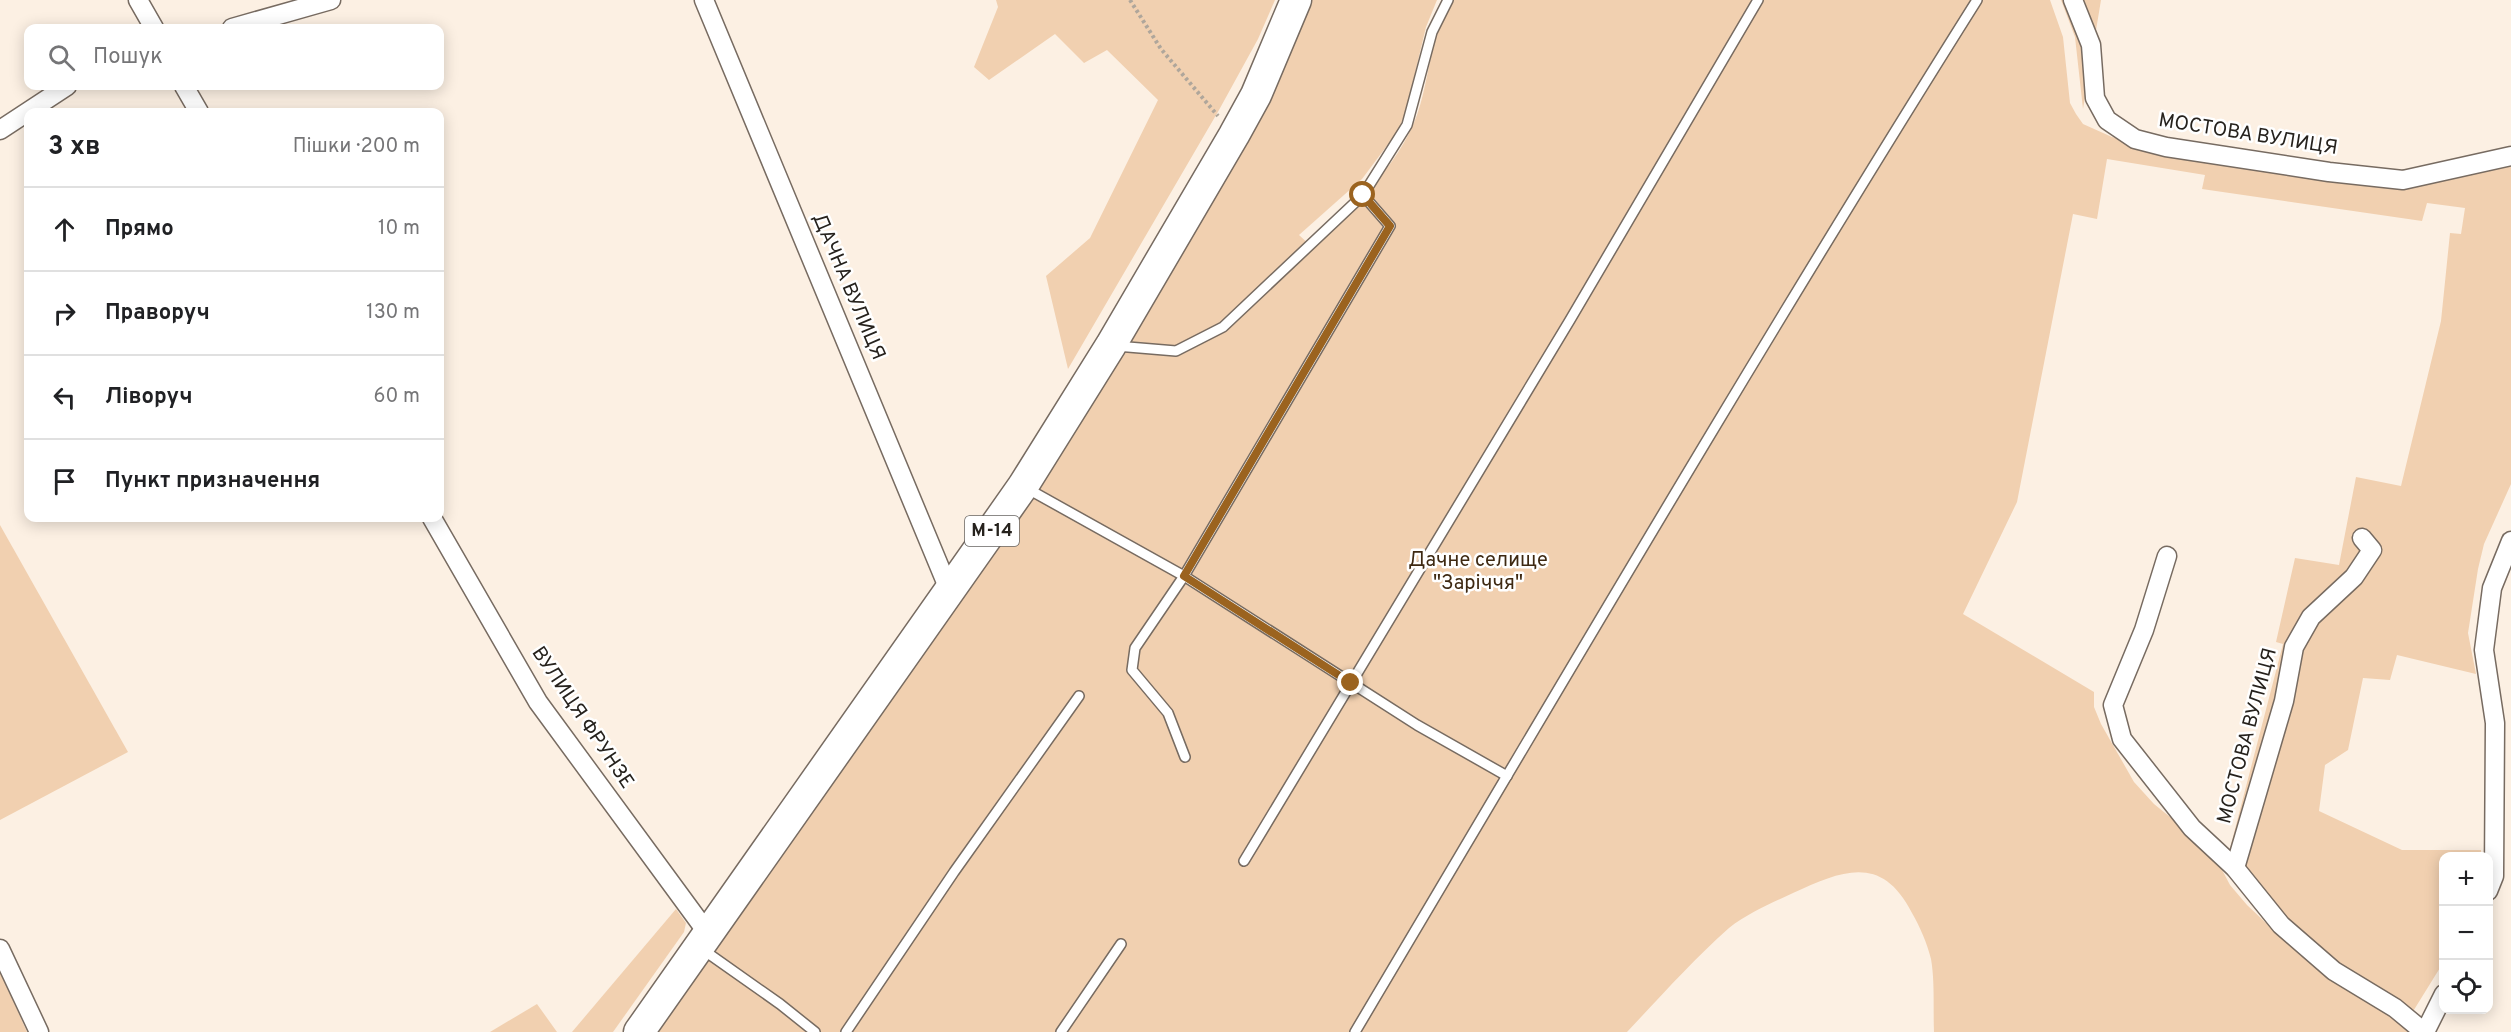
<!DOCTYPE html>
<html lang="uk">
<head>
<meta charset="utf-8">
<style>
	:root { --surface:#fff; --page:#f6f6f6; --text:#202124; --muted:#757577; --line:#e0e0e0 }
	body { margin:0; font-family:Overpass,sans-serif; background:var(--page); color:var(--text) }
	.controls { position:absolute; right:18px; bottom:18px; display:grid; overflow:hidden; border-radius:12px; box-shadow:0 3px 15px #0003 }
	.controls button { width:54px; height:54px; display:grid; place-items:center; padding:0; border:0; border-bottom:2px solid var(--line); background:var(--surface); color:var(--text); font:30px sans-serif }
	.stop { position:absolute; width:18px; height:18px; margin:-14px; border:4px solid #9b631f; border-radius:50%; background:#fff }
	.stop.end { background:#9b631f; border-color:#fff; box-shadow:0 2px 6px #0008 }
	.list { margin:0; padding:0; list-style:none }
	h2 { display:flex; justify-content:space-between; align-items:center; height:78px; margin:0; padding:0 24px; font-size:26px }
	h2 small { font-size:20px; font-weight:400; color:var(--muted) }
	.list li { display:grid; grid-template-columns:39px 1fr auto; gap:18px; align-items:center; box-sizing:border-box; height:84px; padding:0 24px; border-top:2px solid var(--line) }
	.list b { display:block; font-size:22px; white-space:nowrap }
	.list em { font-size:20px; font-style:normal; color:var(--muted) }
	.icon { flex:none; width:33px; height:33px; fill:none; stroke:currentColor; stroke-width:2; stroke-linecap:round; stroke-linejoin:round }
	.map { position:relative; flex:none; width:2511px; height:1032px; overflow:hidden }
	.search { position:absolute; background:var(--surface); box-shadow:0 3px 15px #0003; left:24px; top:24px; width:420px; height:66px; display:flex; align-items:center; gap:15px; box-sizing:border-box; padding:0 21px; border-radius:12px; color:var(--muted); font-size:22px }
	.panel { position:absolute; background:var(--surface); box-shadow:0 3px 15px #0003; left:24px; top:108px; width:420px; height:414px; border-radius:12px }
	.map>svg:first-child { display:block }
</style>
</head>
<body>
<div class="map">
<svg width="2511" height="1032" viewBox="0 0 2511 1032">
	<rect width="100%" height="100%" fill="#fcf0e3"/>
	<!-- green -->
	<g fill="#f1d0b0">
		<path d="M 996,0 L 1275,0 L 1258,39 L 1219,110 L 1068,369 L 1046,276 L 1090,238 L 1158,100 L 1107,50 L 1084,63 L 1055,34 L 989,80 L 974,67 L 998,7 Z"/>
		<path d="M 1311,0 L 1437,0 L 1426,27 L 1406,111 L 1398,131 L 1362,179 L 1299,235 L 1312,247 C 1352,207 1397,169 1417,115 C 1426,89 1429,61 1436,34 C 1439,22 1446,11 1451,0 L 2050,0 L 2063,37 L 2070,103 L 2076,114 L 2083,124 L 2112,137 L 2164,151 L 2363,179 L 2504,161 L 2511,167 L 2511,484 L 2484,544 L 2478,569 L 2468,633 L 2476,674 L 2397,655 L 2390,680 L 2363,678 L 2348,750 L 2325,765 L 2319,811 L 2402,850 L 2481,850 L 2481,856 L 2444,856 L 2443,963 L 2412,1013 L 2329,966 L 2228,856 L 2283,644 L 2276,642 L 2295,558 L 2339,565 L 2356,477 L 2401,486 L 2441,321 L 2450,233 L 2461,234 L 2465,208 L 2427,203 L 2422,221 L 2202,189 L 2205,175 L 2107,159 L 2097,219 L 2073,214 L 2017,502 L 1963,614 L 2094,692 L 2094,707 L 2101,724 L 2134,782 L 2154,804 L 2175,821 L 2220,866 L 2230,885 L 2247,905 L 2301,956 L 2401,1022 L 2409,1032 L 1934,1032 C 1933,1009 1935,982 1931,959 C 1927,943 1920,927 1912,913 C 1882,854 1843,870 1793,893 C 1772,903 1748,913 1729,928 C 1693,960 1660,997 1627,1032 L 651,1032 L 1287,53 Z"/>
		<path d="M 2061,0 L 2101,0 L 2083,109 L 2075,37 Z"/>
		<path d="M 0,525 L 128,752 L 0,820 Z"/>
		<path d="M 676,909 L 686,923 L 684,932 L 613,1032 L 572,1032 Z"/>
		<path d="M 0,971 L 27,1032 L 0,1032 Z"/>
		<path d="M 537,1004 L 557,1032 L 490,1032 Z"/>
	</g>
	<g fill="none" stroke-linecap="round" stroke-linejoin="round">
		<defs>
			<g id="service">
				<path d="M 1116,346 L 1176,351 L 1223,327 L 1363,195 L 1407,125 L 1432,32 L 1448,0"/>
				<path d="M 1028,489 L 1184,576 L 1417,725 L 1507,776"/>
				<path d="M 1185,757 L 1168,713 L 1132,670 L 1135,648 L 1184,576 L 1390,226 L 1363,195"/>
				<path d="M 1244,861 L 1570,320 L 1758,0"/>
				<path d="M 702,949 L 780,1004 L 815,1032"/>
				<path d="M 846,1032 L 954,872 L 1079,696"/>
				<path d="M 1061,1032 L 1121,944"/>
				<path d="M 1355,1032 C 1560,687 1763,340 1977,0"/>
			</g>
			<g id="minor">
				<path d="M 138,0 L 154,28"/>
				<path d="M 704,0 L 950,592"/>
				<path d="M 2073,0 L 2091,45 L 2095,98 L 2107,120 L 2135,139 L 2166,147 L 2329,172 L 2403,180 L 2511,156"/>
				<path d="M 232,28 L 331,0"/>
				<path d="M 184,86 L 199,112"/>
				<path d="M 0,130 L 67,86"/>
				<path d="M 432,518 L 538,702 L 709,935"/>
				<path d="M 2167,556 L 2144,630 L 2113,705 L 2122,739 L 2192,828 L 2235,868 L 2281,925 L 2334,971 L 2395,1008 L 2424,1032"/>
				<path d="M 2235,868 L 2284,701 L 2294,647 L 2311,617 L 2354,577 L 2372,550 L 2362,538"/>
				<path d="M 2488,891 L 2494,876 L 2495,723 L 2484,650 L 2492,588 L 2511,541"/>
				<path d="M 0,949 L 39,1032"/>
				<path d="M 2425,1032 L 2444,994"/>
			</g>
			<path id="trunk" d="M 639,1032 L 1023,486 L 1111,345 L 1234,135 L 1256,95 L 1296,0"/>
		</defs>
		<!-- service casing -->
		<use href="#service" stroke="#776b61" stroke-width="12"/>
		<!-- minor casing -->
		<use href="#minor" stroke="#776b61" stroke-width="21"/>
		<!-- trunk casing -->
		<use href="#trunk" stroke="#776b61" stroke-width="33"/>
		<!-- path -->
		<path stroke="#afa69b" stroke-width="4" stroke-dasharray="3 3" stroke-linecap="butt" d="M 1130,0 L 1161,49 L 1218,116"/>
		<!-- service -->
		<use href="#service" stroke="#fff" stroke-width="9"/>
		<!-- minor -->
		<use href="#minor" stroke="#fff" stroke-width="18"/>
		<!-- trunk -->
		<use href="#trunk" stroke="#fff" stroke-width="30"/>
	</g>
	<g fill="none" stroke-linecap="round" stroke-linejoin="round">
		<!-- route -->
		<path stroke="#9b631f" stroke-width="8" d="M 1351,683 L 1184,576 L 1390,226 L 1363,195"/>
	</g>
	<g text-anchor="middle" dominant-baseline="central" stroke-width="5" stroke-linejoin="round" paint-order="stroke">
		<!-- shield labels -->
		<rect fill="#fff" stroke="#676461" stroke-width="1.5" x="965" y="516" width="54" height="30" rx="4.5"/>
		<g font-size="18" font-weight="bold" fill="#26221d">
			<text x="992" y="531">М-14</text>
		</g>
		<!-- street labels -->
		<g font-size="20" fill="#26221d" stroke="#fff">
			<text transform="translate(2248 135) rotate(9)">МОСТОВА ВУЛИЦЯ</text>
			<text transform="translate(848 287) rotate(67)">ДАЧНА ВУЛИЦЯ</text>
			<text transform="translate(582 718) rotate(56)">ВУЛИЦЯ ФРУНЗЕ</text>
			<text transform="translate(2248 736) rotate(-75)">МОСТОВА ВУЛИЦЯ</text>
		</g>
		<!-- park labels -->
		<g font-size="20" fill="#3e2912" stroke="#fff">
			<text x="1478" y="561">Дачне селище<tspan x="1478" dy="23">"Заріччя"</tspan></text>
		</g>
	</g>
</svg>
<div class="controls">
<button>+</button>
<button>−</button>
<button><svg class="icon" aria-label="locate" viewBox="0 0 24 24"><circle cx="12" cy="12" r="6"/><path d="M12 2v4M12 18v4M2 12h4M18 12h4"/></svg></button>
</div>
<div class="stop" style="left:1363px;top:195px"></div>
<div class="stop end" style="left:1351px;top:683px"></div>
<div class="search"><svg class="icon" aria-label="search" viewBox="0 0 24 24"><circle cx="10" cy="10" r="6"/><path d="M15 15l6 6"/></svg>Пошук</div>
<section class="panel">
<h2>3 хв<small>Пішки · 200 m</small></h2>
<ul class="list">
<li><svg class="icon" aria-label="ahead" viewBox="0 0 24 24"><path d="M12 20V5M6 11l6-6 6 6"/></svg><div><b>Прямо</b></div><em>10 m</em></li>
<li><svg class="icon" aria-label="right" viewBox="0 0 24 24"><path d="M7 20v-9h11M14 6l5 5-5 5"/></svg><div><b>Праворуч</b></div><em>130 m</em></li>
<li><svg class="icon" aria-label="left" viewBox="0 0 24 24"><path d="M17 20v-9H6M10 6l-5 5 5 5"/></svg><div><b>Ліворуч</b></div><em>60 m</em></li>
<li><svg class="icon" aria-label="arrive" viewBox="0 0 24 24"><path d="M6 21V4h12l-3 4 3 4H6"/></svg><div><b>Пункт призначення</b></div></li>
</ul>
</section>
</div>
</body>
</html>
